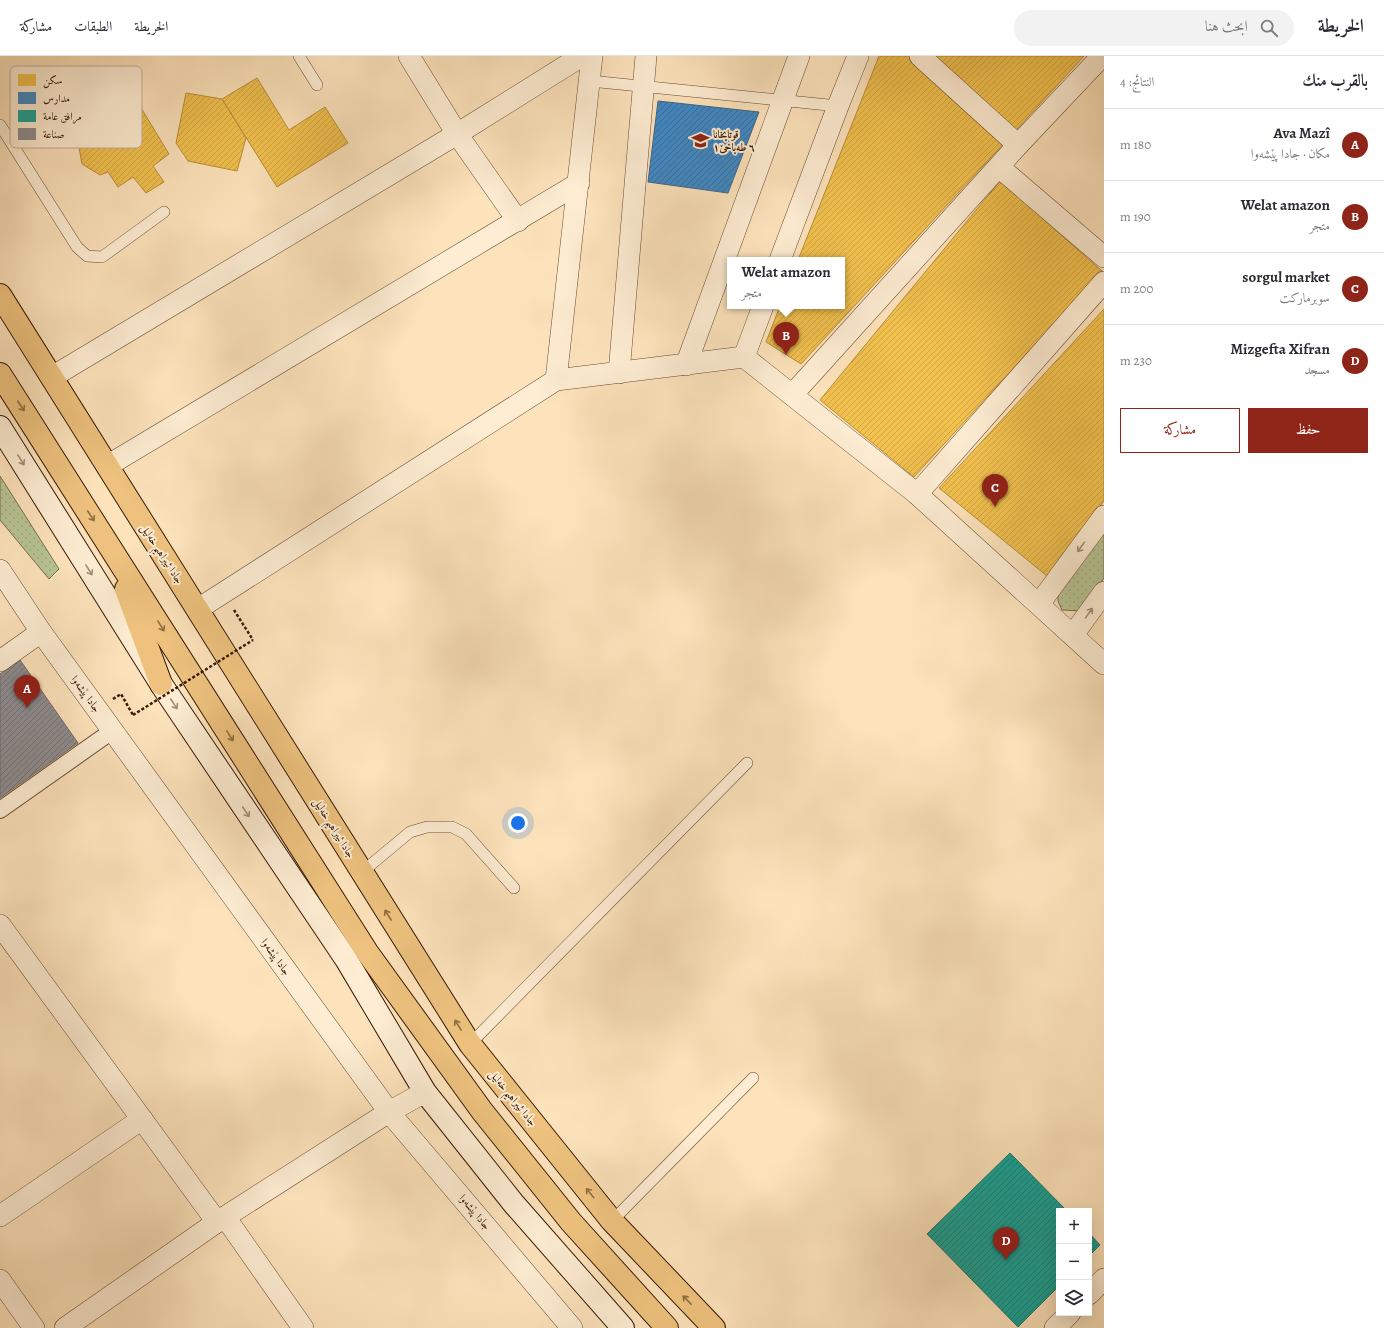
<!DOCTYPE html>
<html lang="ar">
<head>
<meta charset="utf-8">
<style>
	:root { --surface:#fff; --page:#f2f2f3; --text:#2b2b33; --muted:#7c7c81; --line:#e1e1e2; --accent:#8f2418 }
	body { margin:0; font-family:Alegreya,Amiri,serif; background:var(--page); color:var(--text); direction:rtl }
	.controls { position:absolute; right:12px; bottom:12px; display:grid; overflow:hidden; border-radius:0px; box-shadow:0 4px 16px #0002 }
	.controls button { width:36px; height:36px; display:grid; place-items:center; padding:0; border:0; border-bottom:1px solid var(--line); background:var(--surface); color:var(--text); font:20px sans-serif }
	.you { position:absolute; left:518px; top:767px; width:14px; height:14px; margin:-10px; border:3px solid #fff; border-radius:50%; background:#1a73e8; box-shadow:0 0 0 6px #1a73e833 }
	.badge { display:grid; place-items:center; width:26px; height:26px; border-radius:50%; background:var(--accent); color:#fff; font-size:13px; font-weight:700 }
	.pin { position:absolute; translate:-50% -33px; filter:drop-shadow(0 1px 2px #0008) }
	.pin::after { content:''; position:absolute; top:21px; width:14px; height:12px; background:inherit; clip-path:polygon(0 0,100% 0,50% 100%) }
	.popup { position:absolute; left:727px; top:201px; width:118px; height:52px; box-sizing:border-box; display:grid; place-content:center; border-radius:0px; background:var(--surface); filter:drop-shadow(0 1px 3px #0005); font-size:13px; white-space:nowrap; color:var(--muted) }
	.popup b { font-size:15px; color:var(--text) }
	.popup::after { content:''; position:absolute; left:50%; top:100%; margin-left:-8px; border:8px solid transparent; border-top-color:var(--surface) }
	.list { margin:0; padding:0; list-style:none }
	h2 { display:flex; justify-content:space-between; align-items:center; height:52px; margin:0; padding:0 16px; font-size:17px }
	h2 small { font-size:13px; font-weight:400; color:var(--muted) }
	.list li { display:grid; grid-template-columns:26px 1fr auto; gap:12px; align-items:center; box-sizing:border-box; height:72px; padding:0 16px; border-top:1px solid var(--line) }
	.list b { display:block; font-size:15px; white-space:nowrap }
	.list p { margin:0; font-size:13px; white-space:nowrap; color:var(--muted) }
	.list em { font-size:13px; font-style:normal; color:var(--muted) }
	.actions { display:flex; gap:8px; padding:12px 16px }
	.actions a { flex:1; padding:9px 0; border:1px solid var(--accent); border-radius:0px; text-align:center; font-size:14px; color:var(--accent) }
	.actions .main { background:var(--accent); color:#fff }
	.icon { flex:none; width:22px; height:22px; fill:none; stroke:currentColor; stroke-width:2; stroke-linecap:round; stroke-linejoin:round }
	.map { position:relative; flex:none; width:1104px; height:1272px; overflow:hidden; direction:ltr }
	header { display:flex; align-items:center; gap:24px; box-sizing:border-box; height:56px; padding:0 20px; background:var(--surface); border-bottom:1px solid var(--line) }
	header strong { font-size:19px }
	nav { display:flex; gap:22px; margin-inline-start:auto; font-size:14px }
	.search { width:280px; height:36px; background:var(--page); display:flex; align-items:center; gap:10px; box-sizing:border-box; padding:0 14px; border-radius:22px; color:var(--muted); font-size:15px }
	main { display:flex }
	aside { flex:1; background:var(--surface) }
	.map>svg:first-child { display:block }
</style>
</head>
<body>
<header>
<strong>الخريطة</strong>
<div class="search"><svg class="icon" aria-label="search" viewBox="0 0 24 24"><circle cx="10" cy="10" r="6"/><path d="M15 15l6 6"/></svg>ابحث هنا</div>
<nav><a>الخريطة</a><a>الطبقات</a><a>مشاركة</a></nav>
</header>
<main>
<aside>
<h2>بالقرب منك<small>النتائج: 4</small></h2>
<ul class="list">
<li><span class="badge">A</span><div><b>Ava Mazî</b><p>مكان · جادا پێشەوا</p></div><em>180 m</em></li>
<li><span class="badge">B</span><div><b>Welat amazon</b><p>متجر</p></div><em>190 m</em></li>
<li><span class="badge">C</span><div><b>sorgul market</b><p>سوبرماركت</p></div><em>200 m</em></li>
<li><span class="badge">D</span><div><b>Mizgefta Xifran</b><p>مسجد</p></div><em>230 m</em></li>
</ul>
<div class="actions"><a class="main">حفظ</a><a>مشاركة</a></div>
</aside>
<div class="map">
<svg width="1104" height="1272" viewBox="0 0 1104 1272">
	<defs>
		<pattern id="grass-dots" width="8" height="8" patternUnits="userSpaceOnUse"><rect width="8" height="8" fill="#b9c596"/><path d="M2 2h.1M6 6h.1" fill="none" stroke="#a0a980" stroke-width="1.8" stroke-linecap="round"/></pattern>
		<pattern id="homes-hatch" width="6" height="6" patternUnits="userSpaceOnUse"><rect width="6" height="6" fill="#f2c14e"/><path d="M-1 1l2-2M0 6l6-6M5 7l2-2" fill="none" stroke="#d0a543"/></pattern>
		<pattern id="schools-hatch" width="6" height="6" patternUnits="userSpaceOnUse"><rect width="6" height="6" fill="#3f88c5"/><path d="M-1 1l2-2M0 6l6-6M5 7l2-2" fill="none" stroke="#366e9e"/></pattern>
		<pattern id="public-hatch" width="6" height="6" patternUnits="userSpaceOnUse"><rect width="6" height="6" fill="#17a398"/><path d="M-1 1l2-2M0 6l6-6M5 7l2-2" fill="none" stroke="#16847a"/></pattern>
		<pattern id="industry-hatch" width="6" height="6" patternUnits="userSpaceOnUse"><rect width="6" height="6" fill="#8d8d92"/><path d="M-1 1l2-2M0 6l6-6M5 7l2-2" fill="none" stroke="#747275"/></pattern>
	</defs>
	<rect width="100%" height="100%" fill="#fde3bc"/>
	<filter id="stains"><feTurbulence type="fractalNoise" baseFrequency=".005" numOctaves="4"/><feColorMatrix values="0 0 0 0 .2 0 0 0 0 .09 0 0 0 0 .02 0 0 0 .5 -.17"/></filter>
	<radialGradient id="worn" r=".72"><stop offset=".6" stop-color="#630" stop-opacity="0"/><stop offset="1" stop-color="#630" stop-opacity=".3"/></radialGradient>
	<!-- grass -->
	<g fill="url(#grass-dots)" stroke="#78704e">
		<path d="M 0,420 L 59,513 L 49,523 L 0,464 Z"/>
		<path d="M 1104,474 L 1104,522 L 1081,555 L 1062,554 L 1058,545 L 1058,539 Z"/>
	</g>
	<!-- homes -->
	<g fill="url(#homes-hatch)" stroke="#ba8f39">
		<path d="M 879,0 L 1084,0 L 801,308 L 766,286 L 780,250 L 842,250 L 842,204 L 798,204 Z"/>
		<path d="M 257,22 L 289,74 L 325,51 L 348,87 L 277,131 L 222,43 Z"/>
		<path d="M 99,26 L 111,42 L 129,32 L 169,98 L 153,110 L 164,126 L 146,137 L 133,121 L 118,131 L 108,116 L 100,119 L 82,108 L 78,86 L 87,81 L 76,66 L 93,57 L 81,37 Z"/>
		<path d="M 186,37 L 222,43 L 246,82 L 237,115 L 188,105 L 176,87 Z"/>
		<path d="M 1000,125 L 1102,215 L 914,421 L 820,344 Z"/>
		<path d="M 1104,253 L 1104,445 L 1047,520 L 939,432 Z"/>
	</g>
	<!-- schools -->
	<path fill="url(#schools-hatch)" stroke="#3d678c" d="M 658,45 L 759,56 L 728,137 L 648,126 Z"/>
	<!-- public -->
	<g fill="url(#public-hatch)" stroke="#217a6c">
		<path d="M 1010,1097 L 1067,1155 L 1059,1155 L 1059,1230 L 1018,1271 L 927,1178 Z"/>
		<path d="M 1089,1177 L 1100,1189 L 1089,1200 Z"/>
	</g>
	<!-- industry -->
	<path fill="url(#industry-hatch)" stroke="#736a68" d="M 20,604 L 78,687 L 0,742 L 0,618 Z"/>
	<g fill="none" stroke-linecap="round" stroke-linejoin="round">
		<defs>
			<g id="service">
				<path d="M 299,0 L 317,29"/>
				<path d="M 590,25 L 838,50"/>
				<path d="M 0,69 L 77,191 L 87,200 L 102,201 L 164,156"/>
				<path d="M 362,816 L 410,776 L 427,771 L 452,771 L 466,778 L 514,832"/>
				<path d="M 470,988 L 747,707"/>
				<path d="M 612,1165 L 753,1022"/>
			</g>
			<path id="pedestrian" d="M 0,754 L 112,675"/>
			<g id="minor">
				<path d="M 409,0 L 457,78 L 518,165"/>
				<path d="M 920,0 L 1018,89"/>
				<path d="M 999,111 L 1104,201"/>
				<path d="M 780,204 L 838,50 L 858,0"/>
				<path d="M 744,301 L 763,250"/>
				<path d="M 686,309 L 799,0"/>
				<path d="M 619,317 L 646,0"/>
				<path d="M 52,321 L 457,78 L 577,3"/>
				<path d="M 556,324 L 744,301 L 917,438 L 1104,608"/>
				<path d="M 792,339 L 1018,89 L 1102,0"/>
				<path d="M 107,410 L 579,127"/>
				<path d="M 917,438 L 1104,226"/>
				<path d="M 0,514 L 41,576 L 389,1056 L 572,1272"/>
				<path d="M 1039,548 L 1104,460"/>
				<path d="M 198,553 L 556,324 L 592,0"/>
				<path d="M 1073,579 L 1104,536"/>
				<path d="M 0,605 L 41,576"/>
				<path d="M 0,869 L 217,1166"/>
				<path d="M 0,1160 L 142,1063"/>
				<path d="M 225,1161 L 303,1272"/>
				<path d="M 0,1224 L 34,1272"/>
				<path d="M 1089,1238 L 1104,1223"/>
				<path d="M 65,1272 L 217,1166 L 389,1056 L 425,1036"/>
				<path d="M 1055,1272 L 1070,1257"/>
			</g>
			<path id="secondary" d="M 0,371 L 161,628 L 346,903 L 425,1036 L 514,1148 L 623,1272"/>
			<g id="trunk">
				<path d="M 0,239 L 470,988 L 612,1165 L 714,1272"/>
				<path d="M 0,318 L 367,896 L 482,1055 L 571,1166 L 667,1272"/>
				<path d="M 126,533 L 161,628"/>
			</g>
		</defs>
		<!-- service casing -->
		<use href="#service" stroke="#684c34" stroke-width="12"/>
		<!-- pedestrian casing -->
		<use href="#pedestrian" stroke="#684c34" stroke-width="18"/>
		<!-- minor casing -->
		<use href="#minor" stroke="#684c34" stroke-width="22"/>
		<!-- secondary casing -->
		<use href="#secondary" stroke="#371a07" stroke-width="24"/>
		<!-- trunk casing -->
		<use href="#trunk" stroke="#371a07" stroke-width="24"/>
		<!-- path -->
		<g stroke="#371a07" stroke-width="2.5" stroke-dasharray="3 2" stroke-linecap="butt">
			<path d="M 234,554 L 253,584"/>
			<path d="M 113,643 L 121,638 L 133,659"/>
		</g>
		<!-- service -->
		<use href="#service" stroke="#feedd3" stroke-width="11"/>
		<!-- pedestrian -->
		<use href="#pedestrian" stroke="#feedd3" stroke-width="16"/>
		<!-- minor -->
		<use href="#minor" stroke="#feedd3" stroke-width="21"/>
		<!-- secondary -->
		<use href="#secondary" stroke="#feedd3" stroke-width="22"/>
		<!-- trunk -->
		<use href="#trunk" stroke="#eec27e" stroke-width="22"/>
		<!-- path-bridge -->
		<path stroke="#371a07" stroke-width="2.5" stroke-dasharray="3 2" stroke-linecap="butt" d="M 133,659 L 253,584"/>
	</g>
	<!-- one-way arrows -->
	<defs><path id="oneway-shaft" d="M-6 0H5M1.5-3L5.5 0L1.5 3" fill="none" stroke-width="1.6" stroke-linecap="round" stroke-linejoin="round"/></defs>
	<g stroke="#926e42">
		<use href="#oneway-shaft" transform="translate(21 350) rotate(57)"/>
		<use href="#oneway-shaft" transform="translate(91 460) rotate(57)"/>
		<use href="#oneway-shaft" transform="translate(161 570) rotate(58)"/>
		<use href="#oneway-shaft" transform="translate(230 680) rotate(58)"/>
		<use href="#oneway-shaft" transform="translate(388 859) rotate(-122)"/>
		<use href="#oneway-shaft" transform="translate(458 969) rotate(-122)"/>
		<use href="#oneway-shaft" transform="translate(590 1137) rotate(-129)"/>
		<use href="#oneway-shaft" transform="translate(687 1244) rotate(-134)"/>
	</g>
	<g stroke="#a48e77">
		<use href="#oneway-shaft" transform="translate(21 404) rotate(58)"/>
		<use href="#oneway-shaft" transform="translate(1081 491) rotate(126)"/>
		<use href="#oneway-shaft" transform="translate(89 514) rotate(58)"/>
		<use href="#oneway-shaft" transform="translate(1089 557) rotate(-54)"/>
		<use href="#oneway-shaft" transform="translate(174 648) rotate(56)"/>
		<use href="#oneway-shaft" transform="translate(246 756) rotate(56)"/>
	</g>
	<!-- icons -->
	<defs>
		<symbol id="school-bare" viewBox="-9 -9 18 18"><path d="M0-5L7-2L0 1L-7-2ZM-4 1L0 2.5L4 1V4Q0 6-4 4Z" fill="#8f2418" stroke="#feedd3" stroke-width="2.5" paint-order="stroke"/></symbol>
	</defs>
	<g fill-rule="evenodd">
		<use href="#school-bare" x="688" y="72" width="25" height="25"/>
	</g>
	<g text-anchor="middle" dominant-baseline="central" stroke-width="4" stroke-linejoin="round" paint-order="stroke">
		<!-- poi labels -->
		<g font-size="11" font-weight="bold" fill="#371a07" stroke="#feedd3" text-anchor="start">
			<text x="713" y="78">قوتابخانا<tspan x="713" dy="13">۱٦ طەباخێ</tspan></text>
		</g>
		<!-- street labels -->
		<g font-size="11" fill="#371a07" stroke="#feedd3">
			<text transform="translate(162 498) rotate(57)">جادا ئیبراهیم خەلیل</text>
			<text transform="translate(86 638) rotate(54)">جادا پێشەوا</text>
			<text transform="translate(334 772) rotate(58)">جادا ئیبراهیم خەلیل</text>
			<text transform="translate(276 901) rotate(54)">جادا پێشەوا</text>
			<text transform="translate(513 1042) rotate(51)">جادا ئیبراهیم خەلیل</text>
			<text transform="translate(475 1156) rotate(50)">جادا پێشەوا</text>
		</g>
	</g>
	<!-- legend -->
	<rect x="10" y="10" width="132" height="82" rx="6" fill="#feedd3" stroke="#c2ae96" stroke-width="1"/>
	<rect x="18" y="18" width="18" height="12" fill="#f2c14e"/>
	<rect x="18" y="36" width="18" height="12" fill="#3f88c5"/>
	<rect x="18" y="54" width="18" height="12" fill="#17a398"/>
	<rect x="18" y="72" width="18" height="12" fill="#8d8d92"/>
	<g font-size="11" fill="#371a07">
		<text x="43" y="28">سكن</text>
		<text x="43" y="46">مدارس</text>
		<text x="43" y="64">مرافق عامة</text>
		<text x="43" y="82">صناعة</text>
	</g>
	<rect width="100%" height="100%" filter="url(#stains)"/>
	<rect width="100%" height="100%" fill="url(#worn)"/>
</svg>
<div class="controls">
<button>+</button>
<button>−</button>
<button><svg class="icon" aria-label="layers" viewBox="0 0 24 24"><path d="M12 4l9 5-9 5-9-5zM3 14l9 5 9-5"/></svg></button>
</div>
<div class="you"></div>
<div class="pin badge" style="left:27px;top:652px">A</div>
<div class="pin badge" style="left:786px;top:299px">B</div>
<div class="popup"><b>Welat amazon</b>متجر</div>
<div class="pin badge" style="left:995px;top:451px">C</div>
<div class="pin badge" style="left:1006px;top:1204px">D</div>
</div>
</main>
</body>
</html>
